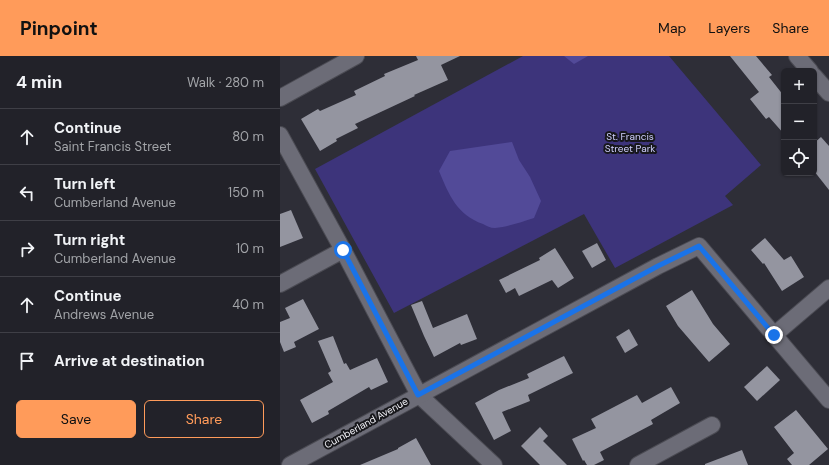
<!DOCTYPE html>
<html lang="en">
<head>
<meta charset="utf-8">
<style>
	:root { --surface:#222229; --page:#2e2f35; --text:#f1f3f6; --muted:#a2a4a8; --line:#3f3f46; --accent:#ff9b5a }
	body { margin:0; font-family:"DM Sans",sans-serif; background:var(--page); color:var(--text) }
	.controls { position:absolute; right:12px; top:12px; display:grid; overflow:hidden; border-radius:6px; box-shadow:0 1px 3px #0004 }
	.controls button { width:36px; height:36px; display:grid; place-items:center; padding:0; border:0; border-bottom:1px solid var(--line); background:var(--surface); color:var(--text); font:20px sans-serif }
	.stop { position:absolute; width:12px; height:12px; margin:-9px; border:3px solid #1a73e8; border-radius:50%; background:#fff }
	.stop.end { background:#1a73e8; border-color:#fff; box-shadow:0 1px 4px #0008 }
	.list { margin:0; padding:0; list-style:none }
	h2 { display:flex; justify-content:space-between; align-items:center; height:52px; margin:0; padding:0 16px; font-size:17px }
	h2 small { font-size:13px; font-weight:400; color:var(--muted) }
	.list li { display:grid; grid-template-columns:26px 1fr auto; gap:12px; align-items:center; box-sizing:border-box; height:56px; padding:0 16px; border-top:1px solid var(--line) }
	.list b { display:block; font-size:15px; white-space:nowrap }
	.list p { margin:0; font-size:13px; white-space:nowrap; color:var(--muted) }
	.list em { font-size:13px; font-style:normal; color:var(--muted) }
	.actions { display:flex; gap:8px; padding:12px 16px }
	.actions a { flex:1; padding:9px 0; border:1px solid var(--accent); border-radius:6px; text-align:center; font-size:14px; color:var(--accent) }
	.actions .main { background:var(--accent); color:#111 }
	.icon { flex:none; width:22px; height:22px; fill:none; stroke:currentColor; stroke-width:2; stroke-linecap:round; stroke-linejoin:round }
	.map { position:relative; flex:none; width:549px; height:409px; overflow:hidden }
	header { display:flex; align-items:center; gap:24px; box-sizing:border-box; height:56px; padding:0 20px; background:var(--accent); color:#111 }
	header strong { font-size:19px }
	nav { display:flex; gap:22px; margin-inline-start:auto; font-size:14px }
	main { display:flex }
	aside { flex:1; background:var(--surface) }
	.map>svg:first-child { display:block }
</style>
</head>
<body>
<header>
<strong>Pinpoint</strong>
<nav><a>Map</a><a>Layers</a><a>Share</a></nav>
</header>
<main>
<aside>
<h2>4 min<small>Walk · 280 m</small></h2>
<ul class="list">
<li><svg class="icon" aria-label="ahead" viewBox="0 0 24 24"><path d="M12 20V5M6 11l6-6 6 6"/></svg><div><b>Continue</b><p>Saint Francis Street</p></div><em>80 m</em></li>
<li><svg class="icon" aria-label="left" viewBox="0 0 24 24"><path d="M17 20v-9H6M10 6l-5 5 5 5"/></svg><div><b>Turn left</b><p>Cumberland Avenue</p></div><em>150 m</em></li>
<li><svg class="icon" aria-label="right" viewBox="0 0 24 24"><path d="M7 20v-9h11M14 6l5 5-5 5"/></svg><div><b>Turn right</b><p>Cumberland Avenue</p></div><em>10 m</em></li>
<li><svg class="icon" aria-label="ahead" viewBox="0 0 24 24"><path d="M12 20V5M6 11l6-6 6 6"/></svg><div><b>Continue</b><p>Andrews Avenue</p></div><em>40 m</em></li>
<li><svg class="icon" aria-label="arrive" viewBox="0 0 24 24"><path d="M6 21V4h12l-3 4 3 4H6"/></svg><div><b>Arrive at destination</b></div></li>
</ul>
<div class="actions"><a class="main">Save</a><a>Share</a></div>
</aside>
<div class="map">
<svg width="549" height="409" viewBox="0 0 549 409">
	<rect width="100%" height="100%" fill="#2e2e37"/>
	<!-- green -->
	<path fill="#3d347b" d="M 243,0 L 389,0 L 481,109 L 445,140 L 453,149 L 335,212 L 304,158 L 114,257 L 35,113 Z"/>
	<!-- forest -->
	<g fill="#524a98">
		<path d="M 284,0 L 308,0 L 294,8 Z"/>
		<path d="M 232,86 L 239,104 L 250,121 L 261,145 L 254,162 C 241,166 228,171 215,172 C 210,172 207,170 203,168 C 177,159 169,139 159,115 L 170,95 L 211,89 Z"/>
	</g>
	<!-- building -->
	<g fill="#9495a0">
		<path d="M 136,0 L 180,0 L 161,9 L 168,24 L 134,39 L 135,40 L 75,68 L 78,72 L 56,83 L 57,85 L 40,95 L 21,63 L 38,53 L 40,55 L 76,39 L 74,35 L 105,20 L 104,18 L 138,4 Z"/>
		<path d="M 450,0 L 476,0 L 492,19 L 489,21 L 504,40 L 504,78 L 489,61 L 486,63 L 470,43 L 479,36 Z"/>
		<path d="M 541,81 L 549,90 L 549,134 L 534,115 L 534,87 Z"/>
		<path d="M 11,154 L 23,182 L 0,191 L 0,158 Z"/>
		<path d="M 485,182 L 504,204 L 511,200 L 524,221 L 502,235 L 484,207 L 483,208 L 471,194 Z"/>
		<path d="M 317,187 L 326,204 L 312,212 L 302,195 Z"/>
		<path d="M 275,192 L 294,222 L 278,232 L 272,224 L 239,240 L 235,232 L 226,237 L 219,224 L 260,204 L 259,202 Z"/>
		<path d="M 412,234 L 433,268 L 450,288 L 429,306 L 398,270 L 386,250 Z"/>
		<path d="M 23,243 L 39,273 L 14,286 L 16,291 L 4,296 L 0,286 L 0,266 L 10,262 L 5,252 Z"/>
		<path d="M 142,245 L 153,272 L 187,258 L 197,283 L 181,289 L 180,287 L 154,301 L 144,280 L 131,249 Z"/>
		<path d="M 349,273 L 358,289 L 345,297 L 336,281 Z"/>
		<path d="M 53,280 L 64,308 L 66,307 L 70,314 L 97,302 L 108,326 L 91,334 L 89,331 L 48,355 L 49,358 L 32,367 L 20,344 L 53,326 L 48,317 L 51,315 L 38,285 Z"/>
		<path d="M 284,300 L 293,317 L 248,339 L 250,345 L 222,356 L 231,375 L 214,384 L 195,347 L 219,334 L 249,322 L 247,318 Z"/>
		<path d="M 487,310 L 500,324 L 477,345 L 464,331 Z"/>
		<path d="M 391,331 L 400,347 L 371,364 L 373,368 L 320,396 L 324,404 L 314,409 L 307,409 L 304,404 L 303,405 L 292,383 L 316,372 L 311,363 L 357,339 L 362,347 Z"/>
		<path d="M 516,354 L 548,393 L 529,409 L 512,409 L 507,403 L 514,397 L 494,371 Z"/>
		<path d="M 260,371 L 268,380 L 263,385 L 287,409 L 260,409 L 241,390 Z"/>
		<path d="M 136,382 L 151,409 L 80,409 L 118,393 L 118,392 Z"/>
		<path d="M 462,394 L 468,409 L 425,409 L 425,408 Z"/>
	</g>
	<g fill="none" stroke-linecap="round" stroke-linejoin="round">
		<defs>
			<g id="minor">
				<path d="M 517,0 L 530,15"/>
				<path d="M 534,20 L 549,37"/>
				<path d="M 0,42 L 76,0"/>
				<path d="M 0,79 L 63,194 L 139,339 L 214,409"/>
				<path d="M 0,228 L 63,194"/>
				<path d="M 494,279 L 549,232"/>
				<path d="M 10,409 L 378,210 L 419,190 L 549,344"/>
				<path d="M 358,409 L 432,369"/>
			</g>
		</defs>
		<!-- minor casing -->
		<use href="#minor" stroke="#4b4b53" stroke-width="18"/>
		<!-- minor -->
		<use href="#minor" stroke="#6c6c77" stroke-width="16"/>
	</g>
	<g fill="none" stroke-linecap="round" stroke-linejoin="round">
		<!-- route -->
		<path stroke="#1a73e8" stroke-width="5" d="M 63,194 L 138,339 L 378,210 L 419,190 L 494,279"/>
	</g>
	<g text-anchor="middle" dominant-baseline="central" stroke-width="4" stroke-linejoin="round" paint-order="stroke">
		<!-- park labels -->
		<g font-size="10" fill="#cfcffc" stroke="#17171b">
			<text x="350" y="80">St. Francis<tspan x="350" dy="12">Street Park</tspan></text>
		</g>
		<!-- street labels -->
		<g font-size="10" fill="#f1f1f7" stroke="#17171b">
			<text transform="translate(86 367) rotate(-29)">Cumberland Avenue</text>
		</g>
	</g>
</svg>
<div class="controls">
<button>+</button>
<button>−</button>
<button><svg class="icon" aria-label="locate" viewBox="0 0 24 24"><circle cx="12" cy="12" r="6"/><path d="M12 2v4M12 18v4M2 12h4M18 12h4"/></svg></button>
</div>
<div class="stop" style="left:63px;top:194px"></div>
<div class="stop end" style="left:494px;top:279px"></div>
</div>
</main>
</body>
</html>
